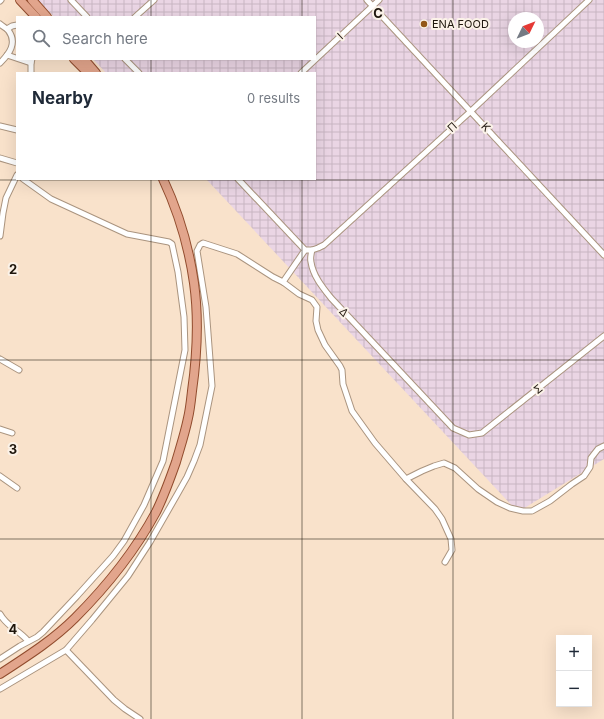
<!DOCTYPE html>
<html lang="en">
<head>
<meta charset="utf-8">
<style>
	:root { --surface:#fff; --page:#f2f2f3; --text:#1f2937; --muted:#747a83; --line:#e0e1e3 }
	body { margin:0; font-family:Inter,sans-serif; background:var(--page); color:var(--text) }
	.controls { position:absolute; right:12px; bottom:12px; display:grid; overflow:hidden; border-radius:0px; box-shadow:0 4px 16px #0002 }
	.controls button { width:36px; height:36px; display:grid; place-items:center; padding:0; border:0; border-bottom:1px solid var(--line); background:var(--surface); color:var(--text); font:20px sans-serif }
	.compass { position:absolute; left:508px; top:12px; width:36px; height:36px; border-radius:50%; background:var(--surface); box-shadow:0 4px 16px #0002; rotate:47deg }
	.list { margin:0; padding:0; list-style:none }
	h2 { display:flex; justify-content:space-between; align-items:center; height:52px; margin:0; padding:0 16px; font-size:17px }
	h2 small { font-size:13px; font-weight:400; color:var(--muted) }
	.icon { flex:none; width:22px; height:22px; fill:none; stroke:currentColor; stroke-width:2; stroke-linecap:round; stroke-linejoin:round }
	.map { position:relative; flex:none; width:604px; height:719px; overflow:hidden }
	.search { position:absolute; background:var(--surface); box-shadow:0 4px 16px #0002; left:16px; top:16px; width:300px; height:44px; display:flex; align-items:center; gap:10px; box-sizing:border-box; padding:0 14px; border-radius:0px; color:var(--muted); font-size:15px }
	.panel { position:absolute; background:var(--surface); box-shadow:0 4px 16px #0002; left:16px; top:72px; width:300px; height:108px; border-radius:0px }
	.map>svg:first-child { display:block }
</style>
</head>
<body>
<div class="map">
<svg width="604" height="719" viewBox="0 0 604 719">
	<defs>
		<pattern id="industrial-grid" width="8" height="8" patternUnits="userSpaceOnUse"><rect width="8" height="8" fill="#ead5e4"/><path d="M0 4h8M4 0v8" fill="none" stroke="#c8b6c2"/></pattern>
	</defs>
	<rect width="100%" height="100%" fill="#f9e2cb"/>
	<!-- industrial -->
	<path fill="url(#industrial-grid)" fill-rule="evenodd" d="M 38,0 L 604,0 L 604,459 L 518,512 L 206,179 L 315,179 L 315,73 L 106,73 L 93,59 L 315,59 L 315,17 L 54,17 ZM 514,18 L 538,18 L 538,42 L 514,42 Z"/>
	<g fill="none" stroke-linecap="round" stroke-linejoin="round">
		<defs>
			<g id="street">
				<path d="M 71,0 L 87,17"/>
				<path d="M 367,0 L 604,255"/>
				<path d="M 0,1 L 1,0"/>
				<path d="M 135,17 L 154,0"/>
				<path d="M 0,24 C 2,26 6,28 8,30 C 18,43 9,54 0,63"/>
				<path d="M 7,29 L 12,26 L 17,25"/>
				<path d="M 7,55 L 31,63"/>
				<path d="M 125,59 L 139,73"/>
				<path d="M 31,73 L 31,63 L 32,59"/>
				<path d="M 301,73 L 379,0"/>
				<path d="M 0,126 L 17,130"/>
				<path d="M 0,158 L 17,163"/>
				<path d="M 238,179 L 305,250 L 312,250 C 311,254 310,258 311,262 C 313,276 323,288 331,298 L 453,428 L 469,435 L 482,433 L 604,336"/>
				<path d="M 0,236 L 3,213 L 6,198 L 17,175"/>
				<path d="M 305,250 L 283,282 L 299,294 L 312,300 L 317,307 L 316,321 L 318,330 L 325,345 L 340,366 L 342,370 L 343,384 L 352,411 L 375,443 L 406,479 L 435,509 L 442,519 L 451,539 L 452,550 L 445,562"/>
				<path d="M 312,250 L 318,248 L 324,245 L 471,111 L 589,0"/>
				<path d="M 0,359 L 19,370"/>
				<path d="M 0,429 L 12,433"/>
				<path d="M 0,476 L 17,488"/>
				<path d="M 406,479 L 422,471 L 434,466 L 444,463 L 455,468 L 478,489 L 497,502 L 510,508 L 523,511 L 532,511 L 550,501 L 572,484 L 584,476 L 590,467 L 591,458 L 598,449 L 604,446"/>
				<path d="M 0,614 C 7,627 19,630 28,641"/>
				<path d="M 66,650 L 114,700 L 125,709 L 140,719"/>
				<path d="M 0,659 L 20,646 L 37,637 L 43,632 L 77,596 L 113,556 L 124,541 L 144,505 L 163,461 L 185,350 L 184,317 L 178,272 L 172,244 L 169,242 L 127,234 L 51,199 L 23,179"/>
				<path d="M 0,689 L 66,650 L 92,620 L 128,576 L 150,542 L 178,493 L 187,477 L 194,461 L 200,445 L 212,386 L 206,307 L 197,251 L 200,245 L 203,243 L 237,254 L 273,277 L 283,282"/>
			</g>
			<g id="primary">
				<path d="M 20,0 L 36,17"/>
				<path d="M 32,0 L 47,17"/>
				<path d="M 74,59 L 88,73"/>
				<path d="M 84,59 L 96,73"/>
				<path d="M 0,674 C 26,657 53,640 75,618 C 106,587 135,551 156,512 C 164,496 170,479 176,462 C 180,448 185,433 188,418 C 190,410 191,400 192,391 C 197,356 199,319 194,283 C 189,248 178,211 163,179"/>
			</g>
		</defs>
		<!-- street casing -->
		<use href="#street" stroke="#aa947f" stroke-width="7"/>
		<!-- primary casing -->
		<use href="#primary" stroke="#914c2e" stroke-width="10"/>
		<!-- street -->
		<use href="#street" stroke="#fff" stroke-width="5"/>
		<!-- primary -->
		<use href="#primary" stroke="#e2a58c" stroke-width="8"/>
	</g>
	<!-- grid -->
	<path fill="none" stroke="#1e160d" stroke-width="1" stroke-opacity="0.55" d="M 151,0 L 151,17M 302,0 L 302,17M 453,0 L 453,719M 151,59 L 151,73M 302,59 L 302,73M 151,179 L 151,719M 302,179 L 302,719M 0,180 L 604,180M 0,360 L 604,360M 0,539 L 604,539"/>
	<!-- markers -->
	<circle fill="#935718" stroke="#fbf2e8" stroke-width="1.5" cx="424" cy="24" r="4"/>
	<g text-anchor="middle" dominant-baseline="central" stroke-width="4" stroke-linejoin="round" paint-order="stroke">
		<!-- poi labels -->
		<g font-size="11" fill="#1e160d" stroke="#fbf2e8" text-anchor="start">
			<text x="432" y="24">ENA FOOD</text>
		</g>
		<!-- street labels -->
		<g font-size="11" fill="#1e160d" stroke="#fbf2e8">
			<text transform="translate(340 36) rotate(-43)">Ι</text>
			<text transform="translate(452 127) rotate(-42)">Π</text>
			<text transform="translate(486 127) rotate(47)">Κ</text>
			<text transform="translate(344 312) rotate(47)">Δ</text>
			<text transform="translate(538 389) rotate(-39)">Σ</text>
		</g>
	</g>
	<g font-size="13" text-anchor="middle" font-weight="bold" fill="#1e160d" stroke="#fbf2e8" stroke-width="4" stroke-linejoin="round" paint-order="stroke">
		<text x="378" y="18">C</text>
		<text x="13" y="274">2</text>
		<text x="13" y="454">3</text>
		<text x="13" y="634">4</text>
	</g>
</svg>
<div class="controls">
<button>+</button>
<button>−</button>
</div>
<svg class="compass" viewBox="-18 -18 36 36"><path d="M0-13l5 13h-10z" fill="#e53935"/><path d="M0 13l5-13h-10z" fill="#747a83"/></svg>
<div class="search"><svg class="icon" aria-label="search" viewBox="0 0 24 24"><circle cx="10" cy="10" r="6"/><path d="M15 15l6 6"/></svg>Search here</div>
<section class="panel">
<h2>Nearby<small>0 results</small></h2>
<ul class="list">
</ul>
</section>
</div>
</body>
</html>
